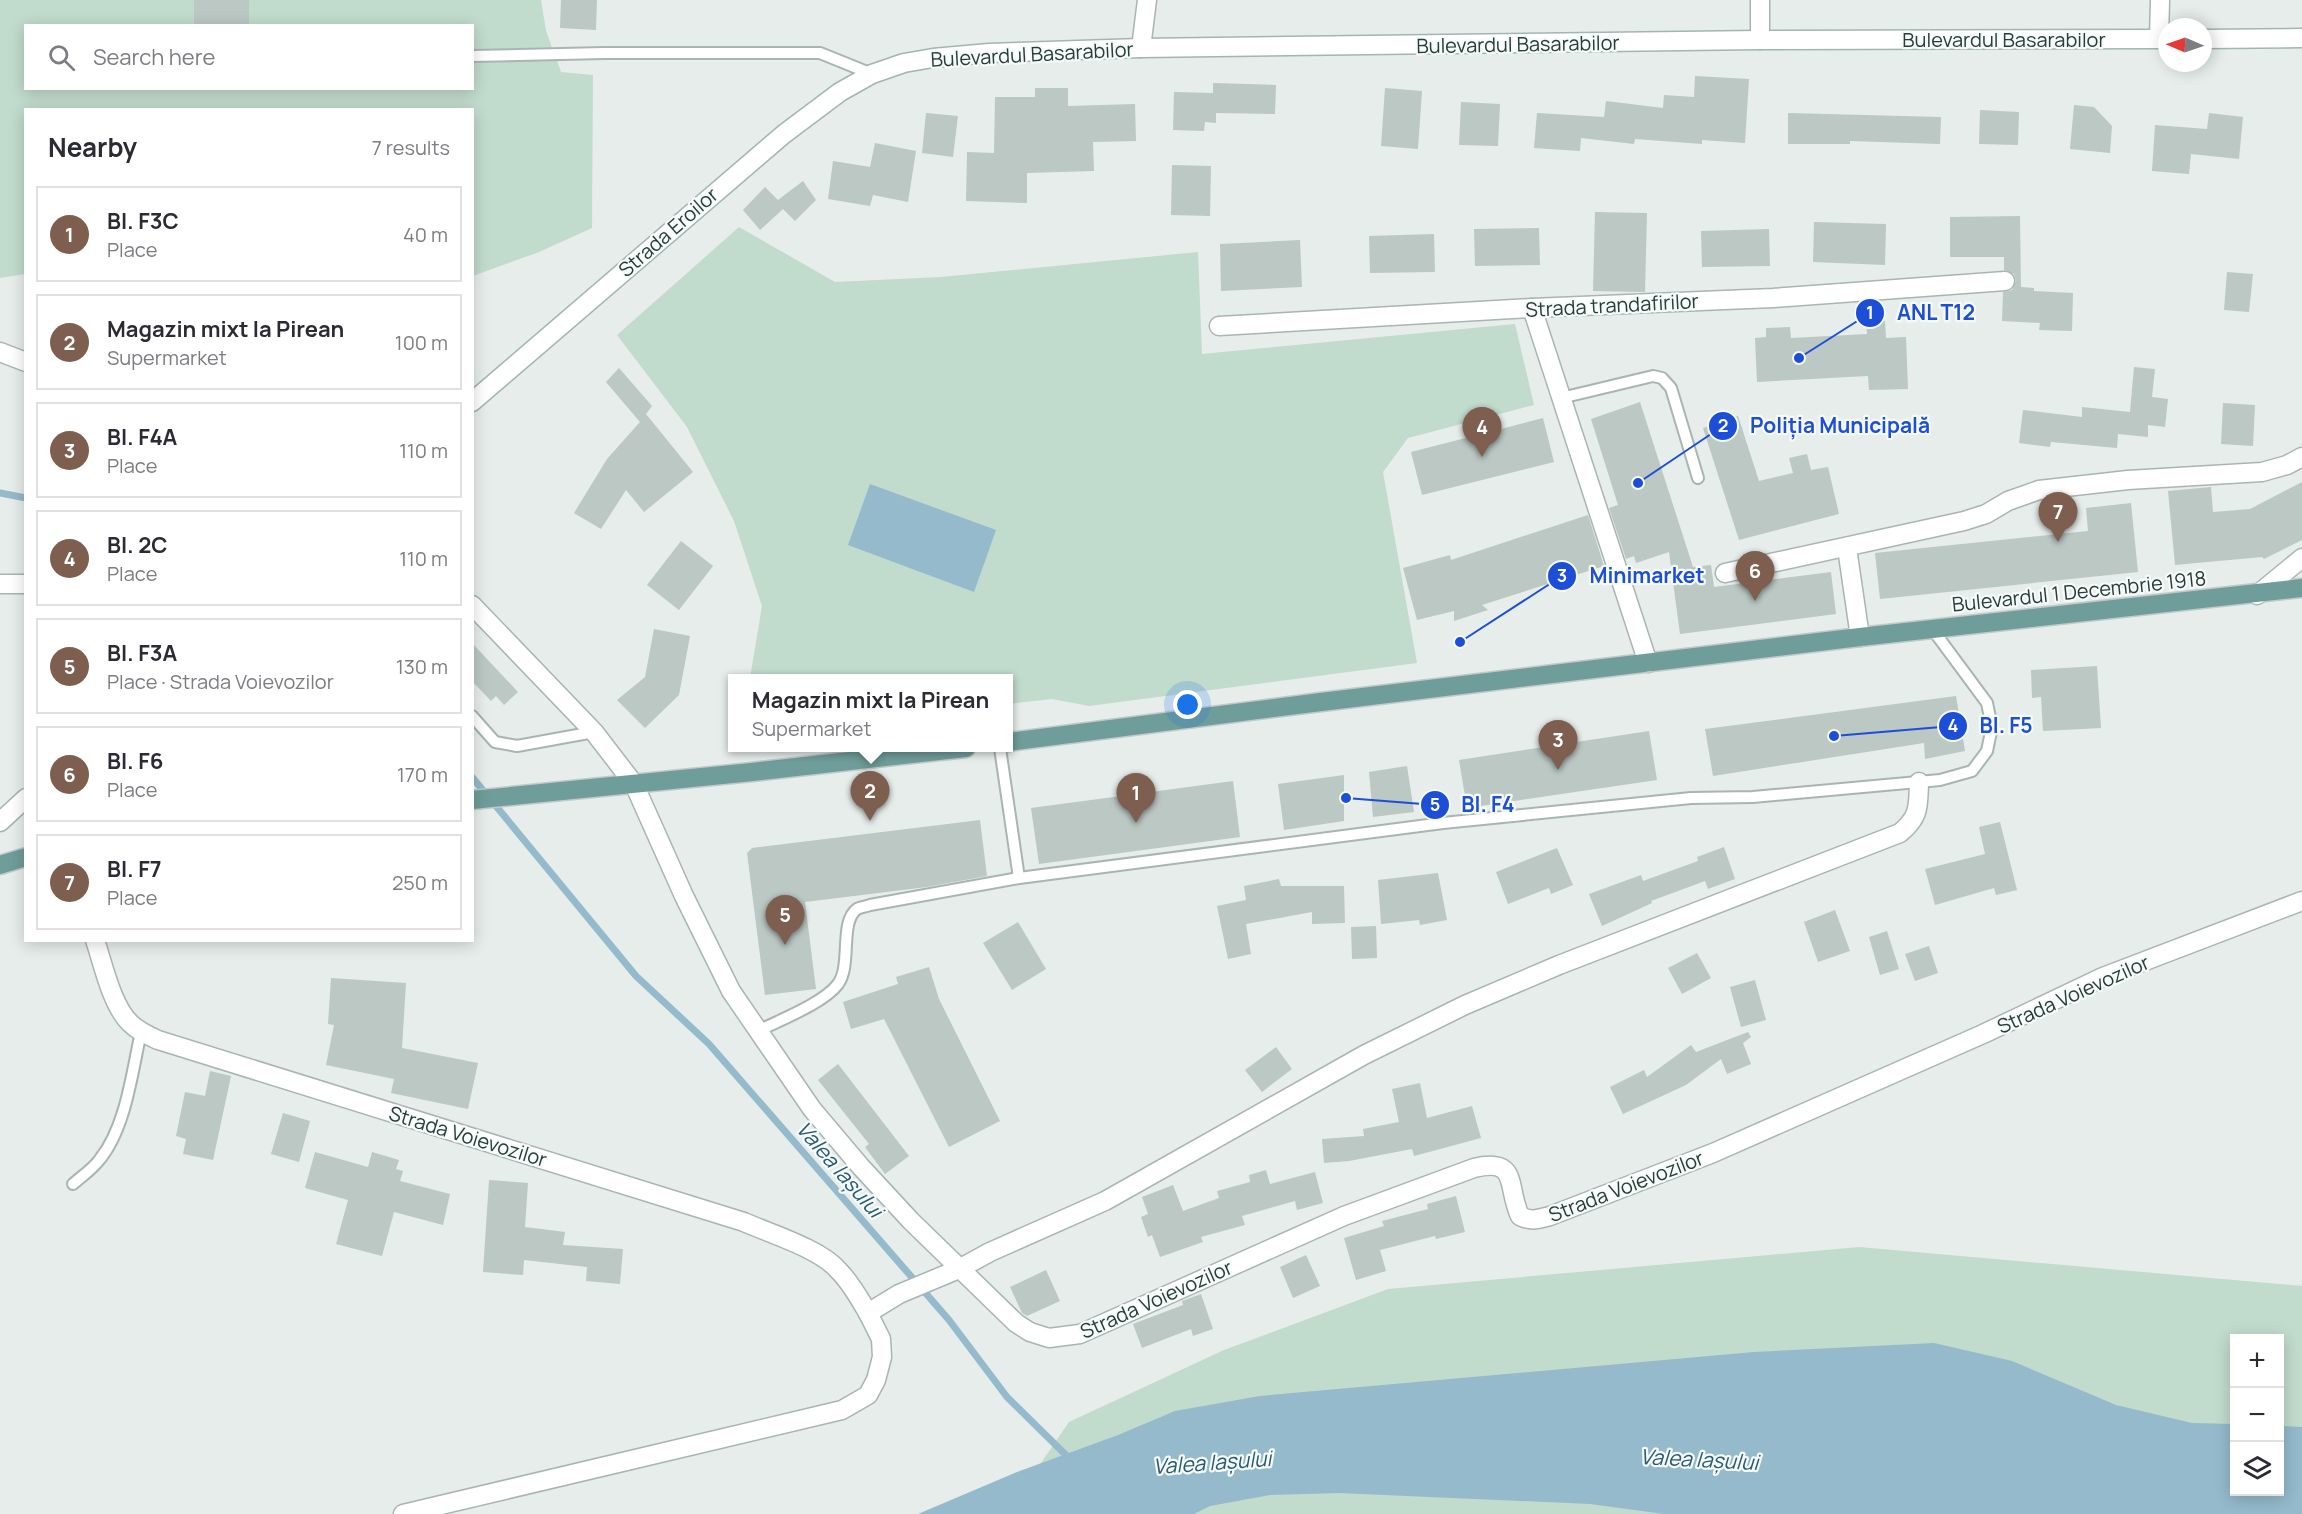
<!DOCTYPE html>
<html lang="en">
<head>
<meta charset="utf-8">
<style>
	:root { --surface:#fff; --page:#f7f7f7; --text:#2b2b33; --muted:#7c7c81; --line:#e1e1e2; --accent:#7e5e4e }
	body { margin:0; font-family:Manrope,sans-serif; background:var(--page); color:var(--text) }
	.controls { position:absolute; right:18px; bottom:18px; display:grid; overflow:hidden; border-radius:0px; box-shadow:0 3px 15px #0003 }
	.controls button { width:54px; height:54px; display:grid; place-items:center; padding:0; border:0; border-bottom:2px solid var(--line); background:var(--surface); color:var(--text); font:30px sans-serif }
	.compass { position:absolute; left:2158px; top:18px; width:54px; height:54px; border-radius:50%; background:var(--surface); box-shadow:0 3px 15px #0003; rotate:272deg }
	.you { position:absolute; left:1188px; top:705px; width:21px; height:21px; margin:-15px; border:4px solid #fff; border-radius:50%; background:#1a73e8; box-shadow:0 0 0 9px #1a73e833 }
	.badge { display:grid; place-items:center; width:39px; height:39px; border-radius:50%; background:var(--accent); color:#fff; font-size:20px; font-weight:700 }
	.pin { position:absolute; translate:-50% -50px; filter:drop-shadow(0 2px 3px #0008) }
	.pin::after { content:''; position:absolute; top:32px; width:21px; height:18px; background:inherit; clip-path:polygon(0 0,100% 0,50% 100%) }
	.popup { position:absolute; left:728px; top:674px; width:285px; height:78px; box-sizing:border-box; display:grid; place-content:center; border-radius:0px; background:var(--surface); filter:drop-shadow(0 2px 4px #0005); font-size:20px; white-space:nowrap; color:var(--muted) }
	.popup b { font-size:22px; color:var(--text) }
	.popup::after { content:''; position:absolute; left:50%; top:100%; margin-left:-12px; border:12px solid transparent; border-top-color:var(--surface) }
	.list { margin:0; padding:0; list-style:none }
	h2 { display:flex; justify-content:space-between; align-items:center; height:78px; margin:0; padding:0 24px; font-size:26px }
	h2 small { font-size:20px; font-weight:400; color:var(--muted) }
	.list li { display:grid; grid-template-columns:39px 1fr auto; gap:18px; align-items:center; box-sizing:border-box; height:96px; margin:0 12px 12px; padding:0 12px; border:2px solid var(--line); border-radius:0px }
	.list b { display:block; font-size:22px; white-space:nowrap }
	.list p { margin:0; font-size:20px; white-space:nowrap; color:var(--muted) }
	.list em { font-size:20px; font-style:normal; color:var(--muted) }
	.icon { flex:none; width:33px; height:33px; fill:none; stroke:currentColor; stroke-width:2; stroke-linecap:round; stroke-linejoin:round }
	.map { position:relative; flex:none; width:2302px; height:1514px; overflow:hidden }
	.search { position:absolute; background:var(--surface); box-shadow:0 3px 15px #0003; left:24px; top:24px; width:450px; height:66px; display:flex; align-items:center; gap:15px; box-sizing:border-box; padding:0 21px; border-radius:0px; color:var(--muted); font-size:22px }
	.panel { position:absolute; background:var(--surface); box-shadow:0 3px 15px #0003; left:24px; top:108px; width:450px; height:834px; border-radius:0px }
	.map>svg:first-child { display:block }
</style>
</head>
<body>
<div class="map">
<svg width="2302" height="1514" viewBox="0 0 2302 1514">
	<rect width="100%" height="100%" fill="#e6edeb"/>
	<!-- green -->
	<g fill="#c1dbcc" fill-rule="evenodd">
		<path d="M 0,0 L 541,0 L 546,31 L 561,72 L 593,75 L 592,228 L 539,252 L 473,276 L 472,110 L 26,110 L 25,274 L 0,278 ZM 26,26 L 472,26 L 472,88 L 26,88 Z"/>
		<path d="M 739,227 L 835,282 L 941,277 L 1198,252 L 1202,354 L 1515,324 L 1534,405 L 1408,438 L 1383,472 L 1417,663 L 1089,706 L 1052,699 L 1008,704 L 1008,678 L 750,678 L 762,606 L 734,521 L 687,427 L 617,335 Z"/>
		<path d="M 1859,1247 L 2302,1286 L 2302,1514 L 1006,1514 L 1069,1422 L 1224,1350 L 1388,1289 ZM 2234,1338 L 2280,1338 L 2280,1492 L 2234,1492 Z"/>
	</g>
	<!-- water -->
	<g fill="#94bacb">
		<path d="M 870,484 L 996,530 L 974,592 L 848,545 Z"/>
		<path d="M 1934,1343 L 2012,1361 L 2116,1405 L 2192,1423 L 2234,1424 L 2234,1492 L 2280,1492 L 2280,1426 L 2302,1427 L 2302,1514 L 1664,1514 L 1590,1504 L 1339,1493 L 1270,1495 L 1210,1506 L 1194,1514 L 918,1514 L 1017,1472 L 1118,1435 L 1175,1411 L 1260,1396 L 1754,1352 Z"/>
	</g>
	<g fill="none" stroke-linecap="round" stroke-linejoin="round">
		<!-- stream -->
		<g stroke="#94bacb" stroke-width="7">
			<path d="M 0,493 L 26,498"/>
			<path d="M 472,777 L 636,976 L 709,1044 L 949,1320 L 1007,1397 L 1071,1460"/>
		</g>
	</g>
	<!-- building -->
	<g fill="#bbc8c4">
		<rect x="194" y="0" width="55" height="26"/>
		<path d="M 561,0 L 597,0 L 596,30 L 560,28 Z"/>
		<path d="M 1695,76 L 1749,79 L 1745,143 L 1702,140 L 1702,144 L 1635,139 L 1634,144 L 1581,138 L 1580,151 L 1534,148 L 1537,113 L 1604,117 L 1606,101 L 1663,108 L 1664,95 L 1694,97 Z"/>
		<path d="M 1213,83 L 1276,85 L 1275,114 L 1216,113 L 1216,123 L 1205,122 L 1204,131 L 1173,130 L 1174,92 L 1213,93 Z"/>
		<path d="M 1035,88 L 1068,88 L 1068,106 L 1135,104 L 1136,141 L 1093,142 L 1094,171 L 1027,173 L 1027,203 L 966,201 L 967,152 L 994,153 L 995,97 L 1035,97 Z"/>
		<path d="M 1385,88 L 1422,91 L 1418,149 L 1381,146 Z"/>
		<path d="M 1461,102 L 1500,104 L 1498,146 L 1459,145 Z"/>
		<path d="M 2074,105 L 2094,107 L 2112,126 L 2110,153 L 2070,149 Z"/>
		<path d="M 1980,110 L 2019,112 L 2018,145 L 1979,144 Z"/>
		<path d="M 926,113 L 958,116 L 953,157 L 922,153 Z"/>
		<path d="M 1788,113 L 1941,117 L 1940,144 L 1850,141 L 1850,144 L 1788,144 Z"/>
		<path d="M 2209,113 L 2243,117 L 2239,159 L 2191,154 L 2189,174 L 2152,171 L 2155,125 L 2207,129 Z"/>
		<path d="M 875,143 L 916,151 L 908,202 L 873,195 L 870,206 L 828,199 L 833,161 L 870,167 Z"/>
		<path d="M 1172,165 L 1211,166 L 1210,216 L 1171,215 Z"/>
		<path d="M 803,181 L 816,200 L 795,221 L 783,209 L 760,230 L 743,210 L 765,187 L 778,200 Z"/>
		<path d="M 1595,212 L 1647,213 L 1645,292 L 1593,291 Z"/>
		<path d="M 2020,216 L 2021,287 L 2034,288 L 2034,291 L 2073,293 L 2072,331 L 2039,330 L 2040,323 L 2002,321 L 2003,292 L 2012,290 L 2016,281 L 2014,274 L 2004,270 L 2004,257 L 1950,257 L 1950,217 Z"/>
		<path d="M 1814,222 L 1886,224 L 1885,265 L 1813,262 Z"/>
		<path d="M 1539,228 L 1540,265 L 1475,266 L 1474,229 Z"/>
		<path d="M 1769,229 L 1770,266 L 1702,267 L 1701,231 Z"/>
		<path d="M 1434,234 L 1435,272 L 1370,273 L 1369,236 Z"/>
		<path d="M 1300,240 L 1302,287 L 1221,291 L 1220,244 Z"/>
		<path d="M 2227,272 L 2253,274 L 2249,312 L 2224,310 Z"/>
		<path d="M 1866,321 L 1885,321 L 1886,338 L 1906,337 L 1908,389 L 1869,390 L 1868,376 L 1757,382 L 1755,338 L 1766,337 L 1766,328 L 1790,327 L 1791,338 L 1867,334 Z"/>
		<path d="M 2134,367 L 2155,369 L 2152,397 L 2168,399 L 2165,427 L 2148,425 L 2148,437 L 2118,434 L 2117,448 L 2051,442 L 2050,447 L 2019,443 L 2023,410 L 2082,417 L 2082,407 L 2130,412 Z"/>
		<path d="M 619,368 L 652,406 L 646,414 L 693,472 L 644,512 L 626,490 L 601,529 L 574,513 L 607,459 L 640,422 L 606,382 Z"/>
		<path d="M 1640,402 L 1693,567 L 1711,565 L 1714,587 L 1831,572 L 1836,614 L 1680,634 L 1669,552 L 1636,563 L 1634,556 L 1626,559 L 1609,508 L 1618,505 L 1591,419 Z"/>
		<path d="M 2223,403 L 2255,405 L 2253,446 L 2221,444 Z"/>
		<path d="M 1738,416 L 1759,481 L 1793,473 L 1789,458 L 1807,454 L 1811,470 L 1828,467 L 1839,514 L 1739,540 L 1703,428 Z"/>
		<path d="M 1543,418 L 1554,462 L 1422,495 L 1411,452 Z"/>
		<path d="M 2302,482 L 2302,540 L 2264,559 L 2262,557 L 2175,565 L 2168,491 L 2211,487 L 2213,512 L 2250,509 Z"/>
		<path d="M 2131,503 L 2138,572 L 1880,599 L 1875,553 L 2088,531 L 2086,508 Z"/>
		<path d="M 1588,515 L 1604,566 L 1482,605 L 1488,610 L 1454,621 L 1454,611 L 1417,620 L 1403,568 L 1450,555 L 1451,560 Z"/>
		<path d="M 681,541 L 713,566 L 679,610 L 647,585 Z"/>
		<path d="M 654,629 L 690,636 L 679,695 L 645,728 L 617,700 L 645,677 Z"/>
		<path d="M 472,643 L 518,692 L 504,705 L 496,696 L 491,701 L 472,681 Z"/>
		<path d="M 2097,666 L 2101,728 L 2043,731 L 2041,697 L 2032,698 L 2031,670 Z"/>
		<path d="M 1956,696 L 1965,751 L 1925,759 L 1924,743 L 1713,776 L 1705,729 Z"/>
		<path d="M 1649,731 L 1657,780 L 1467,808 L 1459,760 Z"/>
		<path d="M 1407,766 L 1414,812 L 1373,817 L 1369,772 Z"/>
		<path d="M 1344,775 L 1344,821 L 1284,830 L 1278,784 Z"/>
		<path d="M 1233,781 L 1240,837 L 1039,864 L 1031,808 Z"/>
		<path d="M 980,820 L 987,876 L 927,887 L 805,902 L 816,989 L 765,995 L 747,853 L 752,848 Z"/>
		<path d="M 2000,822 L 2017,890 L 1996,895 L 1994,888 L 1935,905 L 1925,869 L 1985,854 L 1979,827 Z"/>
		<path d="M 1724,847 L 1735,879 L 1708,889 L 1705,881 L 1651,901 L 1652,903 L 1602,926 L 1589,894 L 1641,875 L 1643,881 L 1698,861 L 1697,857 Z"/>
		<path d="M 1557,848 L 1573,885 L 1551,894 L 1549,888 L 1508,904 L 1496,872 Z"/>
		<path d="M 1438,873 L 1447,920 L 1420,925 L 1419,920 L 1381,924 L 1378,880 Z"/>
		<path d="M 1279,879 L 1281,886 L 1344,886 L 1345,923 L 1312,924 L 1312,912 L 1246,924 L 1251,954 L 1228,959 L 1217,906 L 1246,900 L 1244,886 Z"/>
		<path d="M 1835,910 L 1850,951 L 1818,962 L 1804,922 Z"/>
		<path d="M 1018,922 L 1046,969 L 1012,990 L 983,943 Z"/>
		<path d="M 1376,926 L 1377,958 L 1352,959 L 1351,927 Z"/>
		<path d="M 1887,931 L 1899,969 L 1880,975 L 1869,937 Z"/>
		<path d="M 1929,946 L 1938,973 L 1915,981 L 1905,954 Z"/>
		<path d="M 1697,953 L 1711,978 L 1682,994 L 1668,968 Z"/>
		<path d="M 929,967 L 939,999 L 1000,1121 L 949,1147 L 884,1019 L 851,1029 L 843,1002 L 898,984 L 896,977 Z"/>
		<path d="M 331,978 L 406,983 L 402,1048 L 478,1063 L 468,1109 L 391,1093 L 394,1079 L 326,1065 L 334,1025 L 328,1024 Z"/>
		<path d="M 1755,980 L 1766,1020 L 1741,1027 L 1730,987 Z"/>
		<path d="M 1748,1032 L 1751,1037 L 1743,1043 L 1751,1064 L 1727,1074 L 1721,1059 L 1686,1085 L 1623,1114 L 1610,1087 L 1644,1070 L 1647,1077 L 1691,1045 L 1696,1052 Z"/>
		<path d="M 1276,1047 L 1292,1069 L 1262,1092 L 1245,1070 Z"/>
		<path d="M 838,1064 L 909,1156 L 885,1174 L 865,1147 L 869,1144 L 818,1080 Z"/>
		<path d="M 210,1071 L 231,1076 L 213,1160 L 183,1154 L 186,1139 L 176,1136 L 185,1092 L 205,1096 Z"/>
		<path d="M 1420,1083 L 1427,1118 L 1472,1106 L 1481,1138 L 1414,1156 L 1412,1149 L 1349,1161 L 1324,1163 L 1322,1139 L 1364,1136 L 1363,1129 L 1399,1122 L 1392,1089 Z"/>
		<path d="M 283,1113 L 310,1121 L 299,1162 L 271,1154 Z"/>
		<path d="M 315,1152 L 368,1167 L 372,1152 L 399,1160 L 396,1169 L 403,1171 L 400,1181 L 450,1194 L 443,1225 L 394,1212 L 382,1256 L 336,1244 L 348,1200 L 305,1188 Z"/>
		<path d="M 1266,1170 L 1270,1184 L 1315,1172 L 1323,1203 L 1297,1210 L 1295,1201 L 1242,1216 L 1245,1225 L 1201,1237 L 1203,1242 L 1160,1257 L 1152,1235 L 1148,1237 L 1141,1217 L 1148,1214 L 1142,1197 L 1173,1185 L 1183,1211 L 1219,1198 L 1217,1191 L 1250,1182 L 1249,1175 Z"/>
		<path d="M 489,1180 L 528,1183 L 525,1227 L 565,1232 L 563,1245 L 623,1249 L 620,1284 L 586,1281 L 587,1267 L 524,1260 L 523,1275 L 483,1272 Z"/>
		<path d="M 1456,1196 L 1465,1232 L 1436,1239 L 1435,1236 L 1380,1250 L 1386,1271 L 1356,1280 L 1344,1238 L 1384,1226 L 1382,1221 L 1428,1209 L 1427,1204 Z"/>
		<path d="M 1306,1255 L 1320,1286 L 1293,1298 L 1280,1267 Z"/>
		<path d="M 1046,1270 L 1060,1301 L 1027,1316 L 1022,1313 L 1010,1287 Z"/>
		<path d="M 1201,1294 L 1213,1329 L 1193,1336 L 1191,1329 L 1142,1348 L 1133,1324 L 1183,1305 L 1182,1301 Z"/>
	</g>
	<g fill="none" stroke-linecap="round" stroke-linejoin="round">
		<defs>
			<g id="service">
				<path d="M 472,56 L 604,53 L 820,53 L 872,74"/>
				<path d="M 1561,398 L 1653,376 L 1662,378 L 1671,388 L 1698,478"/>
				<path d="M 472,716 L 495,742 L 517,746 L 594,732"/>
				<path d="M 1000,748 L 1019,878"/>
				<path d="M 758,1031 C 780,1020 824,1003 838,984 C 852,965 839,922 857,909 C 860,907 866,907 870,905 L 1019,878 L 1443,823 L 1691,798 L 1753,797 L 1940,780 L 1972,771 L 1987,751 L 1992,727 L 1987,703 L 1933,630"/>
				<path d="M 73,1184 C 82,1176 93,1169 100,1159 C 126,1127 132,1072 141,1032"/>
			</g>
			<g id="minor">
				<path d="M 2159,39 L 2160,0"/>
				<path d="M 1760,40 L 1760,0"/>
				<path d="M 1141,48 L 1147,0"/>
				<path d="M 1532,308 L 1648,663"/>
				<path d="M 1219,326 L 1532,308 L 1773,298 L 2005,281"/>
				<path d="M 0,352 L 26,362"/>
				<path d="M 1847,548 L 1860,637"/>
				<path d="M 1725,573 L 1964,521 L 1986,514 L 2008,501 L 2039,490 L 2128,480 L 2262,472 L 2287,465 L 2302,457"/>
				<path d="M 0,584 L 26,584"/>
				<path d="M 2257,595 L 2302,558"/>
				<path d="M 472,605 L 594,732 L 634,784 L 684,896 L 731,991 L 812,1109 L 861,1167 L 911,1221 L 1016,1323 L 1030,1332 L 1049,1338 L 1080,1334 L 1344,1216 L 1474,1168 C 1520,1157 1506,1187 1520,1216 C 1531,1222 1538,1219 1550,1216 L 1713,1153 L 1983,1034 L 2103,977 L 2302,901"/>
				<path d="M 95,940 C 103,964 112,1006 130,1023 C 138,1031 147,1035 158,1040 L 744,1222 C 771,1234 821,1249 839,1271 C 851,1283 859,1298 868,1313"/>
				<path d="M 403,1514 L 842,1410 L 868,1395 L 876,1380 L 882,1357 L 881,1339 L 868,1313 L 899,1294 L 959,1269 L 990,1252 L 1105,1201 L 1364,1055 L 1465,1005 L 1559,965 L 1900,833 C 1920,816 1918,807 1919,782"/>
			</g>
			<g id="secondary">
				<path d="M 2203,39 L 2302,38"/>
				<path d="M 472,402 L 784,134 L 840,92 L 872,74 L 904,63 L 933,58 L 989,53 L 1141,48 L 1760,40 L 2167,39"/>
				<path d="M 0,822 L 26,798"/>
			</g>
			<g id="primary">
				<path d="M 1008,742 L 1321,702 L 1860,637 L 2302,588"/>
				<path d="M 472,800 L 752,772 L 966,748"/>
				<path d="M 0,865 L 26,857"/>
			</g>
		</defs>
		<!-- service casing -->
		<use href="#service" stroke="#a9b5b3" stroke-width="14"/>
		<!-- minor casing -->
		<use href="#minor" stroke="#a9b5b3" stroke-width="21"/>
		<!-- secondary casing -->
		<use href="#secondary" stroke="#a2b5b1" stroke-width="21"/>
		<!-- primary casing -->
		<use href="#primary" stroke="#c2c9c8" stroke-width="21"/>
		<!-- service -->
		<use href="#service" stroke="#fff" stroke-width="10"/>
		<!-- minor -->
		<use href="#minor" stroke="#fff" stroke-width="18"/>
		<!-- secondary -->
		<use href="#secondary" stroke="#fff" stroke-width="18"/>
		<!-- primary -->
		<use href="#primary" stroke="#6f9d99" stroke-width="18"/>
	</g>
	<g text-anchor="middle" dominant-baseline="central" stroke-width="4.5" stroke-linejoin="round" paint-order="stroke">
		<!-- street labels -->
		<g font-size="20" fill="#263d3b" stroke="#f6faf8">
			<text x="2004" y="39">Bulevardul Basarabilor</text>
			<text transform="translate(1518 44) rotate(-1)">Bulevardul Basarabilor</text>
			<text transform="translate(1032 54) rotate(-3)">Bulevardul Basarabilor</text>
			<text transform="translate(668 232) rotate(-41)">Strada Eroilor</text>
			<text transform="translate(1612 305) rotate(-3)">Strada trandafirilor</text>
			<text transform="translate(2079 591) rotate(-6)">Bulevardul 1 Decembrie 1918</text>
			<text transform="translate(2073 994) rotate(-24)">Strada Voievozilor</text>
			<text transform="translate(468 1136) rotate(17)">Strada Voievozilor</text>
			<text transform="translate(1626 1186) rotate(-21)">Strada Voievozilor</text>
			<text transform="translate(1156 1299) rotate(-24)">Strada Voievozilor</text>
		</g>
		<!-- water labels -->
		<g font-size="21" font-style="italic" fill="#275a73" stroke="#f6faf8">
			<text transform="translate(840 1169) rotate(49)">Valea Iașului</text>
			<text transform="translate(1699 1459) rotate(3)">Valea Iașului</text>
			<text transform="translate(1212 1462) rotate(-4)">Valea Iașului</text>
		</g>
	</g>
	<!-- callouts -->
	<path fill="none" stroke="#1d4ed8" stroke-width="2" d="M1799 358L1870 313M1638 483L1723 426M1460 642L1562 576M1834 736L1953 726M1346 798L1435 805"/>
	<g fill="#1d4ed8" stroke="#f6faf8" stroke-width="2">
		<circle cx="1799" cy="358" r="6"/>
		<circle cx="1638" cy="483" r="6"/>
		<circle cx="1460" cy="642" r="6"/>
		<circle cx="1834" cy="736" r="6"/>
		<circle cx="1346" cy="798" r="6"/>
		<circle cx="1870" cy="313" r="15"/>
		<circle cx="1723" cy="426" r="15"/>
		<circle cx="1562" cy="576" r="15"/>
		<circle cx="1953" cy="726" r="15"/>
		<circle cx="1435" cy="805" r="15"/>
	</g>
	<g font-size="18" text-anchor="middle" font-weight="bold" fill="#fff">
		<text x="1870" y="319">1</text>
		<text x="1723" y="432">2</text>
		<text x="1562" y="582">3</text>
		<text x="1953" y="732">4</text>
		<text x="1435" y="811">5</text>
	</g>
	<g font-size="21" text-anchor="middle" font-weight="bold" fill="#1d4ed8" stroke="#f6faf8" stroke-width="4.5" stroke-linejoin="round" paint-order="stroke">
		<text x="1936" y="320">ANL T12</text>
		<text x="1840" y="433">Poliția Municipală</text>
		<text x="1647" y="583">Minimarket</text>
		<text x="2006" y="733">Bl. F5</text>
		<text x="1488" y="812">Bl. F4</text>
	</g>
</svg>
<div class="controls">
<button>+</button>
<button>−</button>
<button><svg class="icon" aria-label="layers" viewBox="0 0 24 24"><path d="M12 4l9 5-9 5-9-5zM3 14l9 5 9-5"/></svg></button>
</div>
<svg class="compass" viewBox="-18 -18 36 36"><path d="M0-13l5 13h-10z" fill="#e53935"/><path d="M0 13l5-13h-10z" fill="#7c7c81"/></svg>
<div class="you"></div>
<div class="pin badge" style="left:1136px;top:823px">1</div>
<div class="pin badge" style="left:870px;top:821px">2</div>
<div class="popup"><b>Magazin mixt la Pirean</b>Supermarket</div>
<div class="pin badge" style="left:1558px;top:770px">3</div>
<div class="pin badge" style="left:1482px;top:457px">4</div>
<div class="pin badge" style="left:785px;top:945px">5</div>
<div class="pin badge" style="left:1755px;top:601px">6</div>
<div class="pin badge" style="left:2058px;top:542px">7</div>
<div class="search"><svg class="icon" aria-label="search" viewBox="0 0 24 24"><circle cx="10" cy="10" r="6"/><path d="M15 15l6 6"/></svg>Search here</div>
<section class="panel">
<h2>Nearby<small>7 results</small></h2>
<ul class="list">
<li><span class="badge">1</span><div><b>Bl. F3C</b><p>Place</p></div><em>40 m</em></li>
<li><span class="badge">2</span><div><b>Magazin mixt la Pirean</b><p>Supermarket</p></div><em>100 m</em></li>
<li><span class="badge">3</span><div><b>Bl. F4A</b><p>Place</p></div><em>110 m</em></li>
<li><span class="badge">4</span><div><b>Bl. 2C</b><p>Place</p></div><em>110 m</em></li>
<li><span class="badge">5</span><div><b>Bl. F3A</b><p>Place · Strada Voievozilor</p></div><em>130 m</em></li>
<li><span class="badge">6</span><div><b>Bl. F6</b><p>Place</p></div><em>170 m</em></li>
<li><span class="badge">7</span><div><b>Bl. F7</b><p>Place</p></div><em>250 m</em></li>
</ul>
</section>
</div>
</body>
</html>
